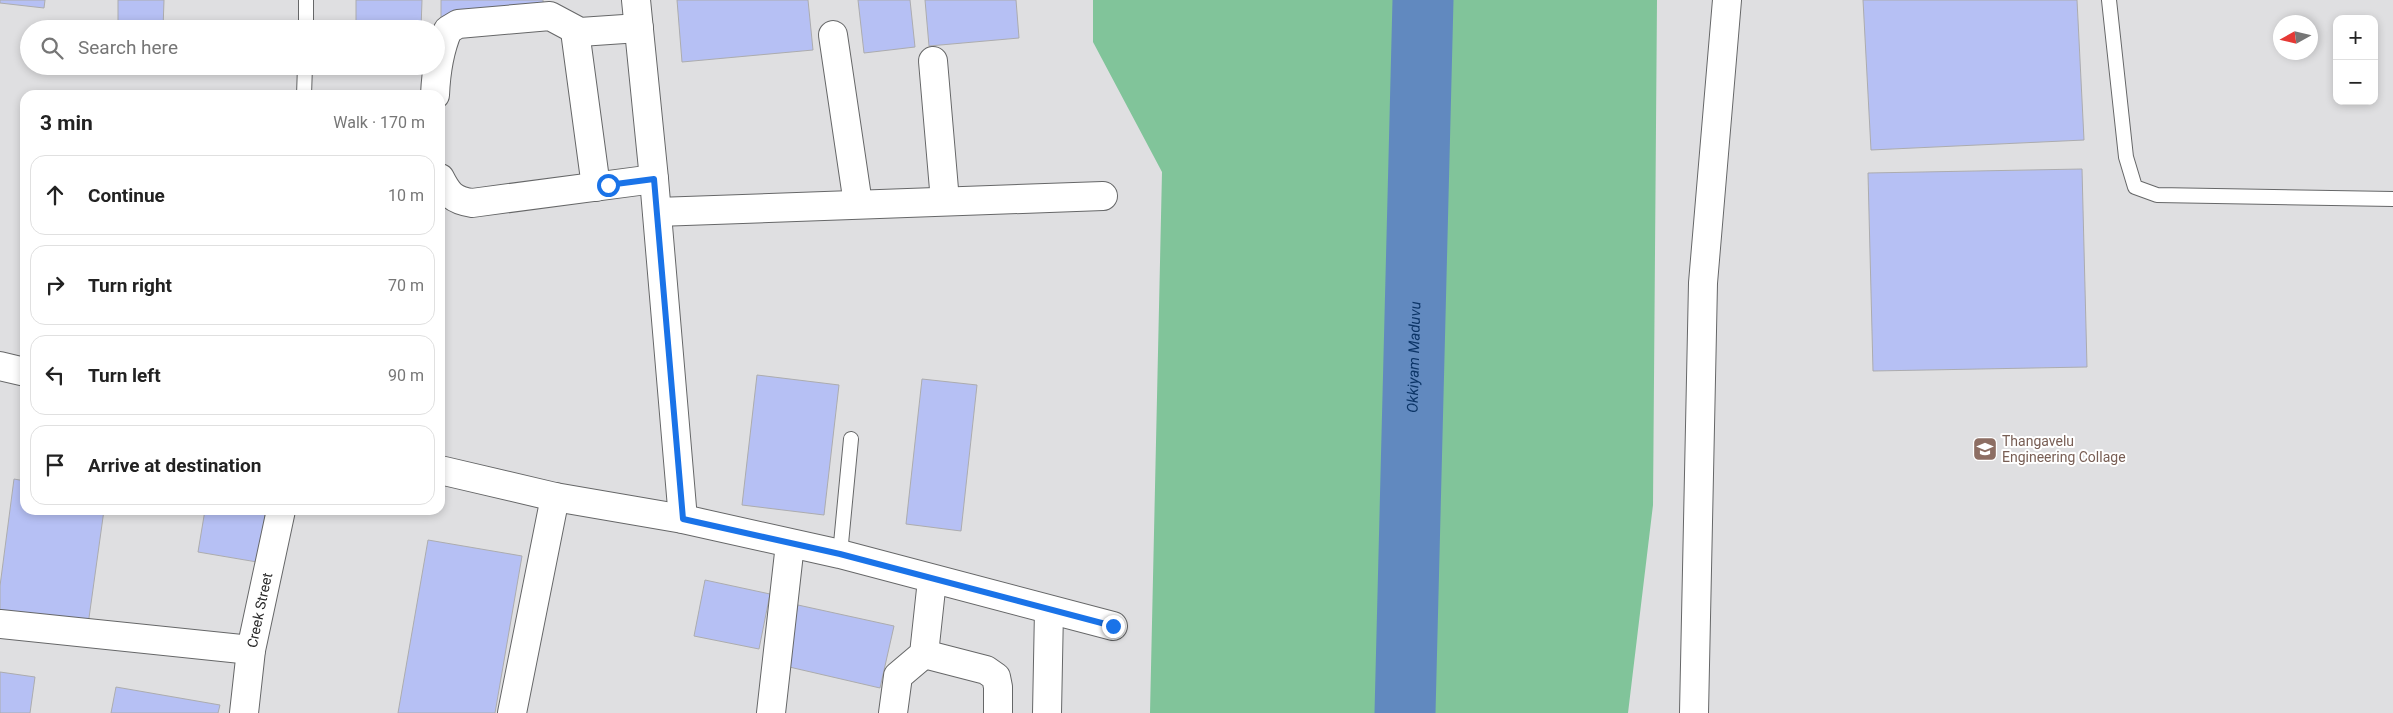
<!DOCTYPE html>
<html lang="en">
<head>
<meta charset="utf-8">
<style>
	:root { --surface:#fff; --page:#f6f6f6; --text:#222; --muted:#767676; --line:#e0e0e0 }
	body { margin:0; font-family:Roboto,sans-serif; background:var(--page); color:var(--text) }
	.controls { position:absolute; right:15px; top:15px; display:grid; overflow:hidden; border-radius:10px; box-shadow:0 2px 8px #0003 }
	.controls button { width:45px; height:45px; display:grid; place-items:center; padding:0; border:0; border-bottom:1px solid var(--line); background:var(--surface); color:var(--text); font:25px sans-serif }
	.compass { position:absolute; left:2273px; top:15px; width:45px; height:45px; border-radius:50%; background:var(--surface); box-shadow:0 2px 8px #0003; rotate:262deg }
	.stop { position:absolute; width:15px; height:15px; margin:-11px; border:4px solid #1a73e8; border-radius:50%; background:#fff }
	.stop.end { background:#1a73e8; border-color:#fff; box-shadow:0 1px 5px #0008 }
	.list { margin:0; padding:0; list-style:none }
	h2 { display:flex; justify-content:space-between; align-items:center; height:65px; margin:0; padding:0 20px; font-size:21px }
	h2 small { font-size:16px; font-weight:400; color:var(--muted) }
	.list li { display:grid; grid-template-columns:32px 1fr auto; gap:15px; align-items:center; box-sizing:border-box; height:80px; margin:0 10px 10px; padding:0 10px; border:1px solid var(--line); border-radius:15px }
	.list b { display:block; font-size:19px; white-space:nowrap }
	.list em { font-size:16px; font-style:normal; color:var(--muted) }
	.icon { flex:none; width:28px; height:28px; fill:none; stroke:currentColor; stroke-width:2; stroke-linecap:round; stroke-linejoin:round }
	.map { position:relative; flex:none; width:2393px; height:713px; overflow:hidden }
	.search { position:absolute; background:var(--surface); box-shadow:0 2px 8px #0003; left:20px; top:20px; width:425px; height:55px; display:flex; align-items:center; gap:12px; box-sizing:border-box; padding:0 18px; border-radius:28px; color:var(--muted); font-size:19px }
	.panel { position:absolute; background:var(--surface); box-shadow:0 2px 8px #0003; left:20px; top:90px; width:425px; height:425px; border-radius:15px }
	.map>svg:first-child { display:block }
</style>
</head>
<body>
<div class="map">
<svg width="2393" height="713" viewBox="0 0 2393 713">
	<rect width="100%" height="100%" fill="#dfdfe1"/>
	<!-- green -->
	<path fill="#81c49a" d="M 1093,0 L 1657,0 L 1653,505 L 1628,713 L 1150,713 L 1162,172 L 1093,42 Z"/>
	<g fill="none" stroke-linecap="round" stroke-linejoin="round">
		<!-- river -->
		<path stroke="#6189bf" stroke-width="61" id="s1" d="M 1405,713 L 1423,0"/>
	</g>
	<!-- building -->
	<g fill="#b6c0f4" stroke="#acacae">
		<path d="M 0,0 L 45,0 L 44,8 L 0,3 Z"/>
		<path d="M 118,0 L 164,0 L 163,29 L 118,29 Z"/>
		<path d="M 356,0 L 422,0 L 421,29 L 356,29 Z"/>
		<path d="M 441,0 L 543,0 L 544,13 L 441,18 Z"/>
		<path d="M 677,0 L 808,0 L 813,50 L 682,62 Z"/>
		<path d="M 858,0 L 910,0 L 915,47 L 864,53 Z"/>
		<path d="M 925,0 L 1016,0 L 1019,38 L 929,46 Z"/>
		<path d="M 1863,0 L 2077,0 L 2084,140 L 1871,150 Z"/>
		<path d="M 355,66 L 420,66 L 420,73 L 355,71 Z"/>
		<path d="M 2082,169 L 2087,367 L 1873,371 L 1868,173 Z"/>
		<path d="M 757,375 L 839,385 L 824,515 L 742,505 Z"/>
		<path d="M 922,379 L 977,385 L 961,531 L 906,524 Z"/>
		<path d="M 14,479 L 25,481 L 25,510 L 104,510 L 88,625 L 0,613 L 0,586 Z"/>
		<path d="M 205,510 L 266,510 L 257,562 L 198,552 Z"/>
		<path d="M 428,540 L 522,556 L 495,713 L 398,713 Z"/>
		<path d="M 705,580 L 770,594 L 759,649 L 694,636 Z"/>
		<path d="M 798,605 L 894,626 L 880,688 L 785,666 Z"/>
		<path d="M 0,672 L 35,677 L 30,713 L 0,713 Z"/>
		<path d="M 116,687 L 220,705 L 218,713 L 111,713 Z"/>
	</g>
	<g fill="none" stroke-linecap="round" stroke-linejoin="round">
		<defs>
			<g id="service">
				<path d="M 2109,0 L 2126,157 L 2135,187 L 2157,195 L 2393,199"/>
				<path d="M 306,29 L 306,0"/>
				<path d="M 304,95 L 305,66"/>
				<path d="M 840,554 L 851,439"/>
			</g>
			<g id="minor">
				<path d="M 636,0 L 654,179 L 683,519"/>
				<path d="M 575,31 L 596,187"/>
				<path d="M 833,35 L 858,204"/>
				<path d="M 933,61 L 945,201"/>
				<path d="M 435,95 C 436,72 439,51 448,30 L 458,24 L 550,16 L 580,32 L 639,28"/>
				<path d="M 440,178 C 448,194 453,200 472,203 L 654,179"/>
				<path d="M 657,212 L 1103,196"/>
				<path d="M 0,366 L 25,372"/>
				<path d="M 440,470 L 555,497 L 683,519 L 840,554 L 1113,626"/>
				<path d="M 0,624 L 251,650"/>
				<path d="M 924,654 L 986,670 L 996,677 L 998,687 L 998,713"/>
				<path id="s2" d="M 244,713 L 251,650 L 281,510"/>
				<path d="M 512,713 L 555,497"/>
				<path d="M 771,713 L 790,544"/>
				<path d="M 893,713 L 898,676 L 924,654 L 932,580"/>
				<path d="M 1047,713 L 1049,610"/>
			</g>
			<path id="tertiary" d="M 1694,713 L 1703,283 L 1727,0"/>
		</defs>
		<!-- service casing -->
		<use href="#service" stroke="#666768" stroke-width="16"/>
		<!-- minor casing -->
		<use href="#minor" stroke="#666768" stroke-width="30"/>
		<!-- tertiary casing -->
		<use href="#tertiary" stroke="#666768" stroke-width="30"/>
		<!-- service -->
		<use href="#service" stroke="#fff" stroke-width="14"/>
		<!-- minor -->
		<use href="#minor" stroke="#fff" stroke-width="28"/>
		<!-- tertiary -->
		<use href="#tertiary" stroke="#fff" stroke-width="28"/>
	</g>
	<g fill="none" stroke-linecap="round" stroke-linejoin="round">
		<!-- route -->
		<path stroke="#1a73e8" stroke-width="6" d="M 608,185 L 654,179 L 683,519 L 840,554 L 1113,626"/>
	</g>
	<!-- icons -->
	<defs>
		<symbol id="university-square" viewBox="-11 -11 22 22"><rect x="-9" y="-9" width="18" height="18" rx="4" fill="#8d6e63" stroke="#fff"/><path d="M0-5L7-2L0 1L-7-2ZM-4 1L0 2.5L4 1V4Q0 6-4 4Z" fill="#fff"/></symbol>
	</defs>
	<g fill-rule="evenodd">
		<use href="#university-square" x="1971" y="435" width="28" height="28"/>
	</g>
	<g text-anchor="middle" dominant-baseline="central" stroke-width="4" stroke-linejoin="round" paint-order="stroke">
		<!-- education labels -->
		<g font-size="14" fill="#785e54" stroke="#fff" text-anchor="start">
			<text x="2002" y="441">Thangavelu<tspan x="2002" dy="16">Engineering Collage</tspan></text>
		</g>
		<!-- street labels -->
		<g font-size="14" fill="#272727" stroke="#fff">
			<text stroke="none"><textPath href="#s2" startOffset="104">Creek Street</textPath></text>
		</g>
		<!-- water labels -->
		<g font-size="15" font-style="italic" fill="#0c3567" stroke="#fff">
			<text stroke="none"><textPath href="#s1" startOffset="356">Okkiyam Maduvu</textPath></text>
		</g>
	</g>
</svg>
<div class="controls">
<button>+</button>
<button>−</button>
</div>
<svg class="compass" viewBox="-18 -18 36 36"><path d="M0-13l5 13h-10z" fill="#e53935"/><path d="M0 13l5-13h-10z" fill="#767676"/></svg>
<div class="stop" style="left:608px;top:185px"></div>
<div class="stop end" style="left:1113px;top:626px"></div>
<div class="search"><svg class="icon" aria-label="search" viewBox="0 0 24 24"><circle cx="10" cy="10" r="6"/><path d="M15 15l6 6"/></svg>Search here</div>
<section class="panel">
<h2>3 min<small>Walk · 170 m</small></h2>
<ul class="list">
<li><svg class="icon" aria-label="ahead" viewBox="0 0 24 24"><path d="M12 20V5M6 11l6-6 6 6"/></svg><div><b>Continue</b></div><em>10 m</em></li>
<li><svg class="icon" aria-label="right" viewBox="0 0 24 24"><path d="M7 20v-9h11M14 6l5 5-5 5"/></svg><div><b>Turn right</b></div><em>70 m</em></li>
<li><svg class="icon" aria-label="left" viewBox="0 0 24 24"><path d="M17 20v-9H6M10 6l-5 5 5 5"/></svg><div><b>Turn left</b></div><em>90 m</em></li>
<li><svg class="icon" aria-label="arrive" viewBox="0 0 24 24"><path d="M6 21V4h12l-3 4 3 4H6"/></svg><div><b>Arrive at destination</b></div></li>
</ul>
</section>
</div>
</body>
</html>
